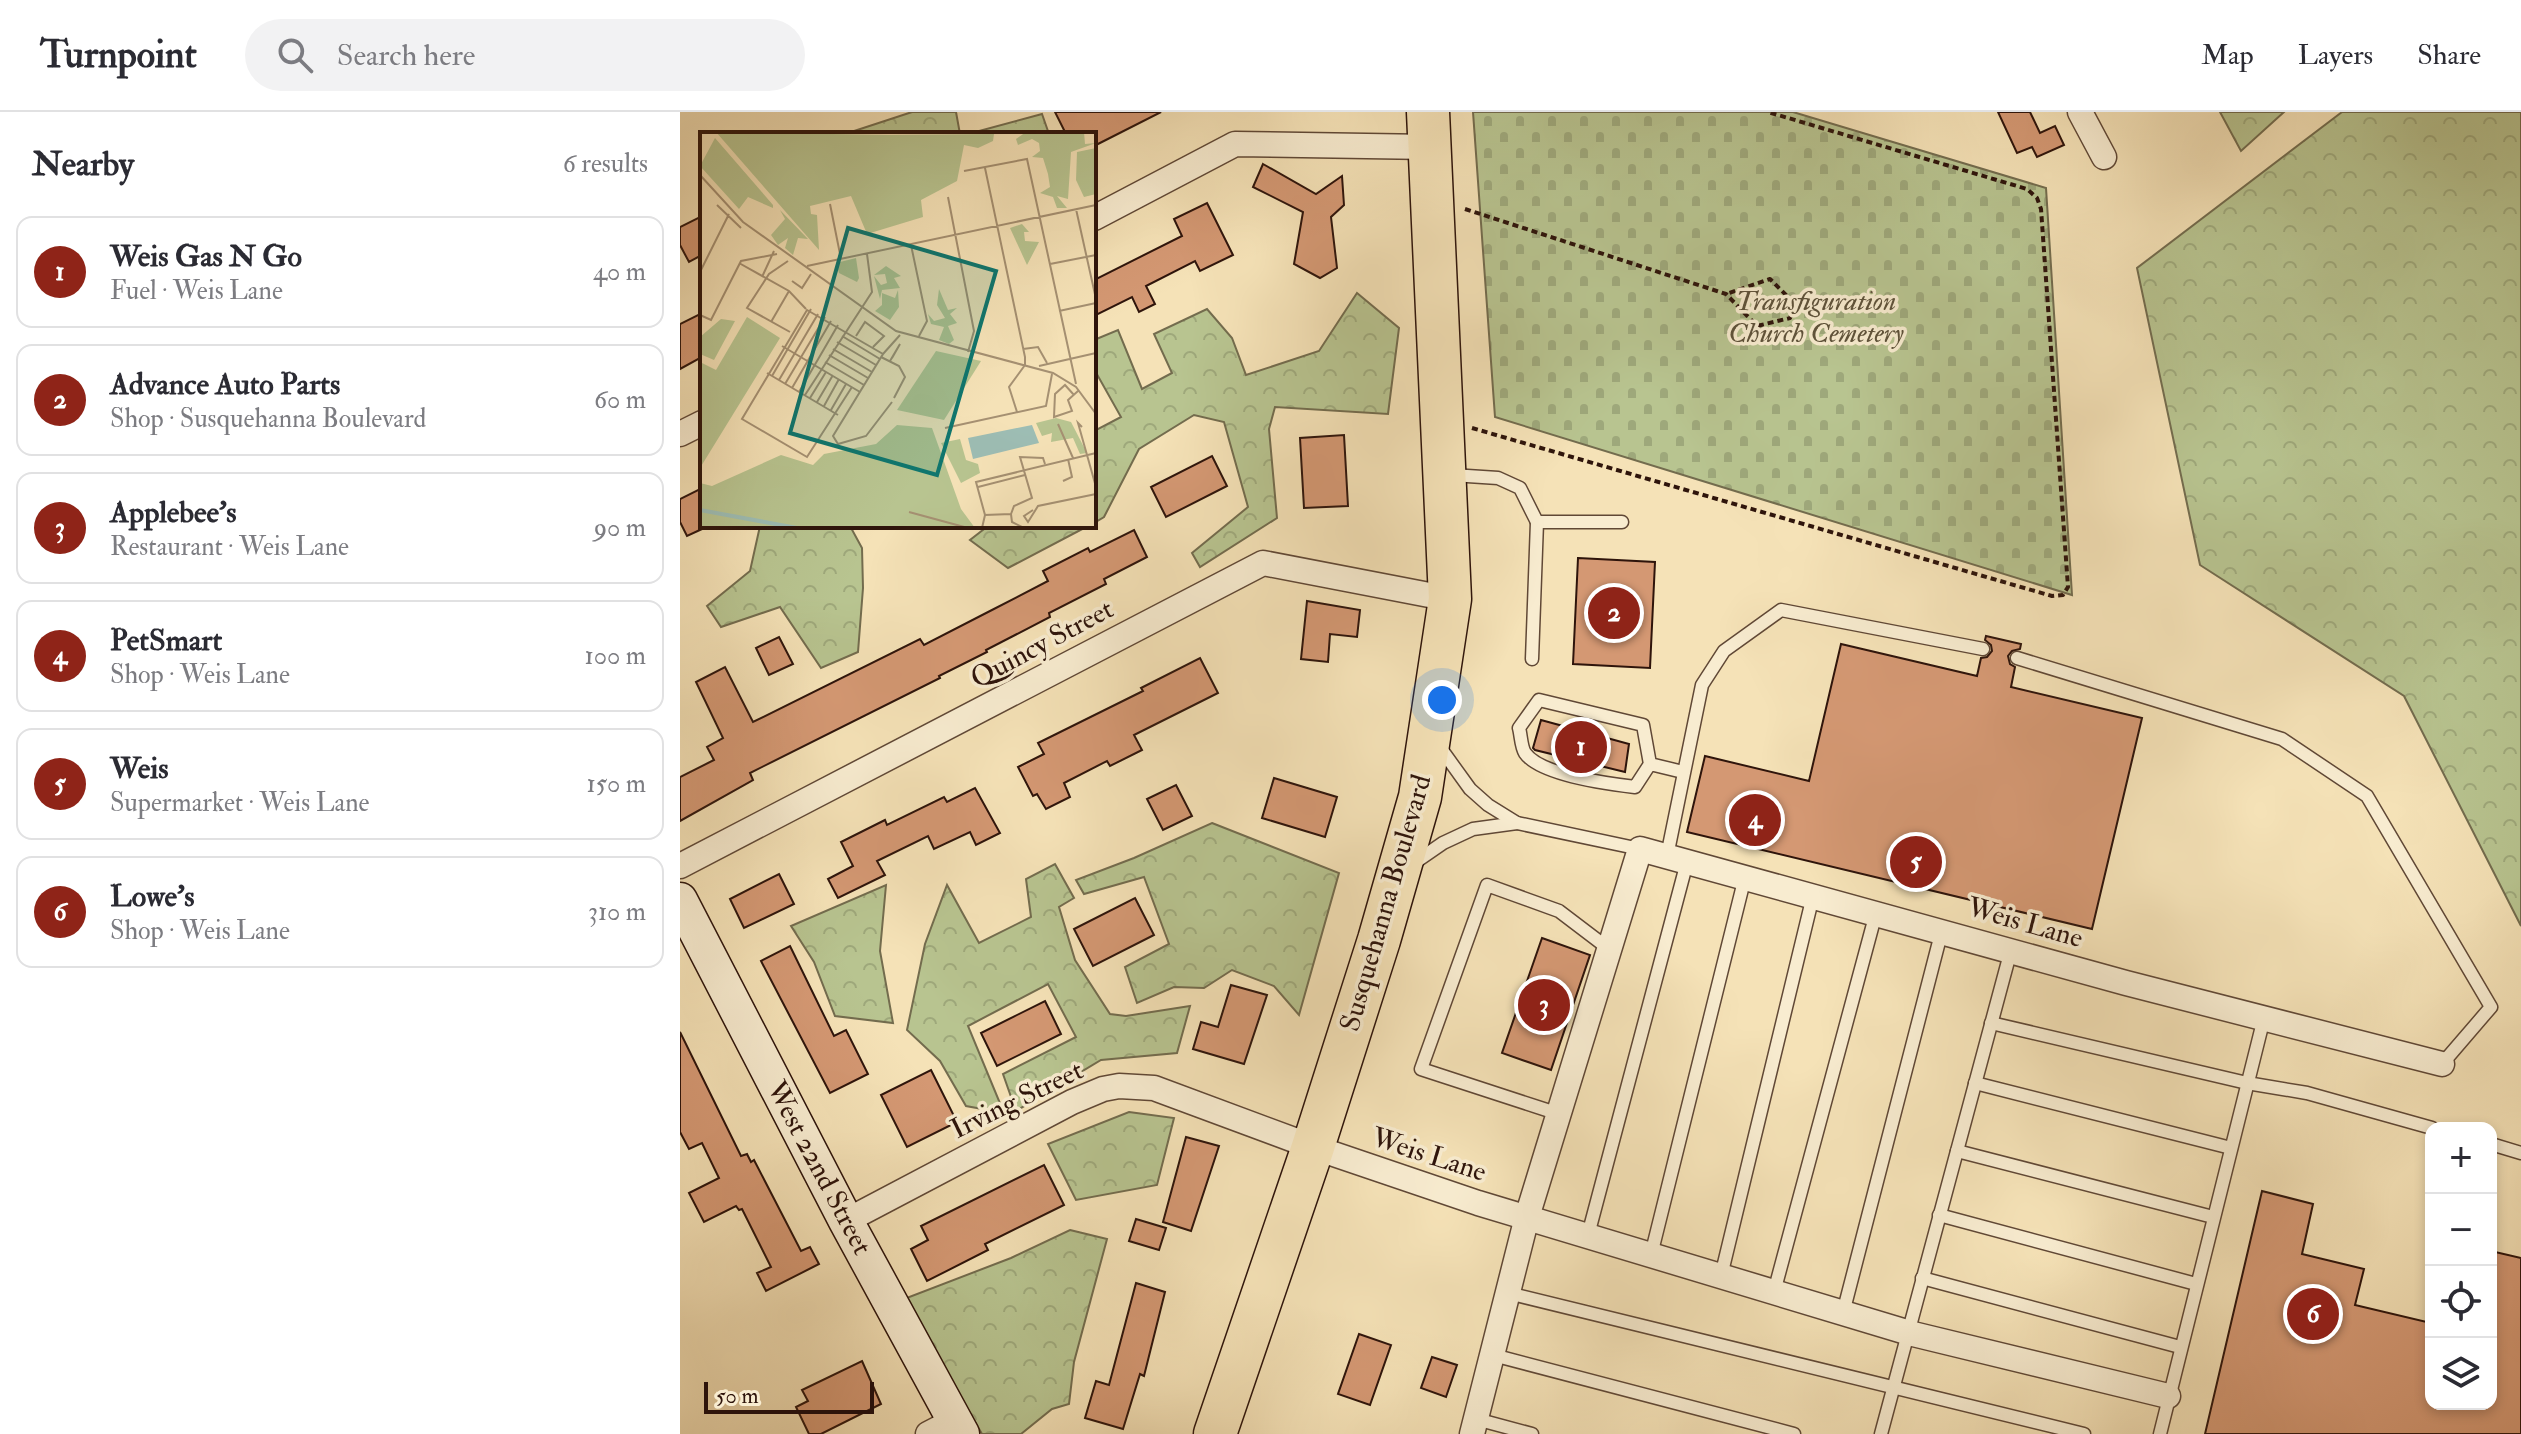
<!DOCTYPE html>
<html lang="en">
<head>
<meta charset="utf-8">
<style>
	:root { --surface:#fff; --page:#f2f2f3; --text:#2b2b33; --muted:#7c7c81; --line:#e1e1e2; --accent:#8f2418 }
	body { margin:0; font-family:"IM FELL Double Pica",serif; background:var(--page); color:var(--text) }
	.controls { position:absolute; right:24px; bottom:24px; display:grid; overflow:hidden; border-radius:16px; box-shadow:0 4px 12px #0003 }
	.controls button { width:72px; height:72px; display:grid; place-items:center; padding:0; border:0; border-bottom:2px solid var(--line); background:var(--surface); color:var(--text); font:40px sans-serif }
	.scale { position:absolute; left:24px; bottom:20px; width:170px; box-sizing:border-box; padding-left:8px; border:4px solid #2e140b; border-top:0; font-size:22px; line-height:28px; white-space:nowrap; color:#2e140b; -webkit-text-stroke:6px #f8ecd0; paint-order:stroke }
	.you { position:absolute; left:762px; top:588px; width:28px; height:28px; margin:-20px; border:6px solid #fff; border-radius:50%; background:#1a73e8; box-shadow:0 0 0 12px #1a73e833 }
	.badge { display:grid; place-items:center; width:52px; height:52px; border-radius:50%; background:var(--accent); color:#fff; font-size:26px; font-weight:700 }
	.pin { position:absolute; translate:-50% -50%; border:4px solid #fff; box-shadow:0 2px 8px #0006 }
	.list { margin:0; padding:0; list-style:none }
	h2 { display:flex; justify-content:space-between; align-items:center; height:104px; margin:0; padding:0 32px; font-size:34px }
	h2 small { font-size:26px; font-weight:400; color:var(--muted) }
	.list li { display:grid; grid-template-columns:52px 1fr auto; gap:24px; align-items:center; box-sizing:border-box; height:112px; margin:0 16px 16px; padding:0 16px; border:2px solid var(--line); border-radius:16px }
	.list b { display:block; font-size:30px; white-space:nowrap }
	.list p { margin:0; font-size:26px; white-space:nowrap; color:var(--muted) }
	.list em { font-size:26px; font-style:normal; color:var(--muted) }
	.icon { flex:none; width:44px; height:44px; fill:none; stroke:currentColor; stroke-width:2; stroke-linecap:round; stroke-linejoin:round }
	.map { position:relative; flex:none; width:1841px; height:1322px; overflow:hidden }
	header { display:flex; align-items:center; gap:48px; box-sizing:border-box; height:112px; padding:0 40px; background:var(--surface); border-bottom:2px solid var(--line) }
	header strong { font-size:38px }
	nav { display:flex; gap:44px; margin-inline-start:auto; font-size:28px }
	.search { width:560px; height:72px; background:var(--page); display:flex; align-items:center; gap:20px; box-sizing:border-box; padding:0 28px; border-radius:44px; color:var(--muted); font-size:30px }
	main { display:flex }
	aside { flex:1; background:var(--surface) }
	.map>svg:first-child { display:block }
</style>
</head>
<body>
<header>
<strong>Turnpoint</strong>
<div class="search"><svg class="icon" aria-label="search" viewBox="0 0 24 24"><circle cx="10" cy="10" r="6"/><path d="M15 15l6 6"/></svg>Search here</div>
<nav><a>Map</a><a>Layers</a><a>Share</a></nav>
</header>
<main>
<aside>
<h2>Nearby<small>6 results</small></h2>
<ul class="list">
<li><span class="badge">1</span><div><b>Weis Gas N Go</b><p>Fuel · Weis Lane</p></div><em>40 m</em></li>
<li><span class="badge">2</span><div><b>Advance Auto Parts</b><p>Shop · Susquehanna Boulevard</p></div><em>60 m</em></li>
<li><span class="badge">3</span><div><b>Applebee's</b><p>Restaurant · Weis Lane</p></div><em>90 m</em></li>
<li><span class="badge">4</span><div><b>PetSmart</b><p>Shop · Weis Lane</p></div><em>100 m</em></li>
<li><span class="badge">5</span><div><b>Weis</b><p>Supermarket · Weis Lane</p></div><em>150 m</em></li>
<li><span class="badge">6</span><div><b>Lowe's</b><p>Shop · Weis Lane</p></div><em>310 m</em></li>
</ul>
</aside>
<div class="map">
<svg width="1841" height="1322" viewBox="0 0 1841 1322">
	<defs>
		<pattern id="forest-crowns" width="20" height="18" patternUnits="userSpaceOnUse" patternTransform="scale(2)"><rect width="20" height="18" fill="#b8c490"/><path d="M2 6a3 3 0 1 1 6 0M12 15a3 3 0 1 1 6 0" fill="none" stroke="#9ea87b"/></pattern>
		<pattern id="cemetery-stones" width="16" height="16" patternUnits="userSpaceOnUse" patternTransform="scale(2)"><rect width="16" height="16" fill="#b8c490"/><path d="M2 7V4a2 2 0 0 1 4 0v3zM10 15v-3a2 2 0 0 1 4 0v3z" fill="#9ea87b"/></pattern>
	</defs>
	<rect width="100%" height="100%" fill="#f5e2b7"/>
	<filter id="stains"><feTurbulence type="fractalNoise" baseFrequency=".0025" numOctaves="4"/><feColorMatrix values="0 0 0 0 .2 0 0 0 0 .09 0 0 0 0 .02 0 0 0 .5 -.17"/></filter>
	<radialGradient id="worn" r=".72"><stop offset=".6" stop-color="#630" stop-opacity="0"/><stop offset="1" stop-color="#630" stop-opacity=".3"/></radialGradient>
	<!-- forest -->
	<g fill="url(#forest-crowns)" stroke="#736c4e" stroke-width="2">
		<path d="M 232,0 L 276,0 L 280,22 L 165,22 Z"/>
		<path d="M 1540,0 L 1604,0 L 1561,39 Z"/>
		<path d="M 1662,0 L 1841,0 L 1841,814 L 1724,584 L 1520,453 L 1457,156 Z"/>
		<path d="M 362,2 L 369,22 L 288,22 Z"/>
		<path d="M 677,181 L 719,216 L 708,302 L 595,295 L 589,317 L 597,406 L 520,455 L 512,441 L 568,395 L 544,310 L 514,303 L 459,337 L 424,405 L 414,411 L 414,319 L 441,305 L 414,257 L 414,228 L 438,218 L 462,277 L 492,261 L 474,222 L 527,197 L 552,226 L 566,263 L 639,239 Z"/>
		<path d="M 80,414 L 170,414 L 182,436 L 183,476 L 178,540 L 141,556 L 100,495 L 41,515 L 27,494 L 70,459 Z"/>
		<path d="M 308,414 L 408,414 L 328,456 L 290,428 Z"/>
		<path d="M 532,711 L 659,761 L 619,903 L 594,874 L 552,858 L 524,876 L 494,875 L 457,891 L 445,855 L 489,832 L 464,765 L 404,782 L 396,768 L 454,746 Z"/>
		<path d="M 375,752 L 394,786 L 379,795 L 395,848 L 430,902 L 446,904 L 510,894 L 497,941 L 421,948 L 336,999 L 323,962 L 396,925 L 368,872 L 288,914 L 324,1001 L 286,994 L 260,949 L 227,918 L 245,832 L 267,773 L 299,831 L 351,805 L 346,767 Z"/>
		<path d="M 206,773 L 200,839 L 213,911 L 155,904 L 134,850 L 111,814 Z"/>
		<path d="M 449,1000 L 494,1006 L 477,1073 L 396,1088 L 368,1032 Z"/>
		<path d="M 390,1118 L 427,1127 L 394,1250 L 389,1292 L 372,1297 L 341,1322 L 302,1322 L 224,1187 L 331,1146 Z"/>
	</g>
	<!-- cemetery -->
	<path fill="url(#cemetery-stones)" stroke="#736c4e" stroke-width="2" d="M 793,0 L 1113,0 L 1366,76 L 1392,483 L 815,305 Z"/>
	<!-- building -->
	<g fill="#d49873" stroke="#2e140b" stroke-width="2">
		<path d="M 375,0 L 481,0 L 414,34 L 414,22 L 386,22 Z"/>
		<path d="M 1318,0 L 1350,0 L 1360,21 L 1375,14 L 1384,33 L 1357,45 L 1352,35 L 1337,41 Z"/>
		<path d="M 583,52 L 636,82 L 662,64 L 664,93 L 651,105 L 657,156 L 640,166 L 614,152 L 623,100 L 573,75 Z"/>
		<path d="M 527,91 L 553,143 L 520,159 L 515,149 L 466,174 L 475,192 L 459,200 L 452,185 L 414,204 L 414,168 L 502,124 L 494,107 Z"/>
		<path d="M 22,104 L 22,143 L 9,150 L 0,133 L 0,115 Z"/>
		<path d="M 22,201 L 22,245 L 0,257 L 0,212 Z"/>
		<path d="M 664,323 L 668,394 L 624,396 L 620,326 Z"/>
		<path d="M 532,344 L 547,374 L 486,405 L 471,375 Z"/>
		<path d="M 22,376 L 22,417 L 7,424 L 0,410 L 0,387 Z"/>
		<path d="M 454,418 L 467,445 L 424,467 L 426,472 L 369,501 L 370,505 L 306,538 L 307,540 L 259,564 L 260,566 L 70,661 L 73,668 L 0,709 L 0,665 L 34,648 L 27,635 L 43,626 L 16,570 L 45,555 L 73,610 L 240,527 L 244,533 L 310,499 L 368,469 L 363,459 L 408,436 L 410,440 Z"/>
		<path d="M 898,446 L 975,450 L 970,556 L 893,552 Z"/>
		<path d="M 627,489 L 680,498 L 677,525 L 650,522 L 648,550 L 621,547 Z"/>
		<path d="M 1306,524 L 1341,532 L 1340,537 L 1332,539 L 1328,544 L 1330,552 L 1335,555 L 1331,575 L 1462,606 L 1412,817 L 1007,720 L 1025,644 L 1129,669 L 1161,532 L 1297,564 L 1301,546 L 1307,545 L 1312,539 L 1311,533 L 1305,528 Z"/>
		<path d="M 99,525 L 113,552 L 89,563 L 76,536 Z"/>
		<path d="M 520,546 L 538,581 L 454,623 L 462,638 L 430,654 L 427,649 L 384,671 L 390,685 L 366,697 L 357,682 L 353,684 L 338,655 L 364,642 L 358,631 L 463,579 L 461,576 Z"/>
		<path d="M 861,608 L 949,632 L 945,660 L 855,638 L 853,636 Z"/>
		<path d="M 594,666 L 657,685 L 645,725 L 582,706 Z"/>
		<path d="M 496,673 L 512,704 L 483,718 L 467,687 Z"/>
		<path d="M 295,676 L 320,721 L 296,733 L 290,720 L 254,737 L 248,724 L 197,749 L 205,763 L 158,786 L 148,767 L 173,754 L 161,730 L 205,708 L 207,713 L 264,685 L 267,690 Z"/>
		<path d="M 99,762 L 114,792 L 64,816 L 50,787 Z"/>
		<path d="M 455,786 L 474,823 L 413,854 L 394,817 Z"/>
		<path d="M 862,826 L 910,843 L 871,958 L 822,941 Z"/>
		<path d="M 110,834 L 154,924 L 166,918 L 188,962 L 150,981 L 81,849 Z"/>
		<path d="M 551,873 L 587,883 L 564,952 L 513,937 L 521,910 L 538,915 Z"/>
		<path d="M 365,889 L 381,922 L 317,954 L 301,921 Z"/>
		<path d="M 0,920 L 61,1044 L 67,1042 L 71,1050 L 74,1048 L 121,1139 L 130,1135 L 139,1152 L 86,1179 L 77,1161 L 91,1155 L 62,1097 L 59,1098 L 56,1094 L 24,1110 L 9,1081 L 39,1066 L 22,1031 L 9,1037 L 0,1020 Z"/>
		<path d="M 251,958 L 277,1010 L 227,1035 L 201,983 Z"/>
		<path d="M 506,1025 L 539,1034 L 511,1119 L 483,1110 Z"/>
		<path d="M 364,1053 L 384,1093 L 305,1132 L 308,1138 L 247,1169 L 231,1137 L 248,1128 L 241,1114 Z"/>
		<path d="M 1582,1079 L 1633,1092 L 1622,1142 L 1684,1157 L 1675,1193 L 1751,1211 L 1751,1292 L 1811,1292 L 1811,1139 L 1841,1146 L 1841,1322 L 1525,1322 Z"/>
		<path d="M 456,1107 L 486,1116 L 479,1138 L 449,1129 Z"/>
		<path d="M 456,1171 L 485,1180 L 464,1264 L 460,1262 L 443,1317 L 405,1306 L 416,1269 L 429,1273 Z"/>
		<path d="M 679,1222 L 711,1233 L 690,1293 L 658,1282 Z"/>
		<path d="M 752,1245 L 777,1253 L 766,1285 L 741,1276 Z"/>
		<path d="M 182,1249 L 201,1292 L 141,1322 L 129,1322 L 116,1295 L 128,1289 L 122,1278 Z"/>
	</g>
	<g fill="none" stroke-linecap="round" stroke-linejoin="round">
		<defs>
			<g id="lane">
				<path d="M 772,363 L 818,366 L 840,376 L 857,410 L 942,410"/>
				<path d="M 1337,546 L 1602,627 L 1687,684 L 1811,895 L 1762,952"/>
				<path d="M 852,547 L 857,410"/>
				<path d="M 759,634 L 790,677 L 808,693 L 837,711 L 960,737"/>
				<path d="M 970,652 L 955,675 C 929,672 860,663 845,641 C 841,635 841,623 839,616 L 859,588 L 963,613 L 970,652 L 1003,660"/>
				<path d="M 987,744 L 1022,573 L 1044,539 L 1101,498 L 1303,537"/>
				<path d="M 734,751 L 763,731 L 793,717 L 837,711"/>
				<path d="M 1311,911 L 1567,971 L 1627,981 L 1752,1016"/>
				<path d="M 1295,971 L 1551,1036"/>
				<path d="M 879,1002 L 741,957 L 807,773 L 879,799 L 929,837"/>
				<path d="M 1811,1032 L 1841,1041"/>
				<path d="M 1277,1039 L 1533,1105"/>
				<path d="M 1259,1103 L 1516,1172"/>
				<path d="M 908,1123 L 1007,750"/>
				<path d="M 971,1143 L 1065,765"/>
				<path d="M 1041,1164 L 1133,784"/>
				<path d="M 1242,1166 L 1500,1235"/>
				<path d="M 1094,1180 L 1196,801"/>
				<path d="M 828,1181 L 1404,1322"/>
				<path d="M 1163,1201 L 1262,818"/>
				<path d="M 813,1243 L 1114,1322"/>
				<path d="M 796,1307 L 852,1322"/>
				<path d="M 1201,1322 L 1331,838"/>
				<path d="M 1480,1322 L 1584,906"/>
			</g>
			<g id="street">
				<path d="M 1400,0 L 1424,45"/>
				<path d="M 414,106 L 555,32 L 751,35"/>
				<path d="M 0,322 L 22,311"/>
				<path d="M 0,754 L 583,451 L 770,487"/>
				<path d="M 166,1109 L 392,990 L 423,977 L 439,974 L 474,976 L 633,1035 L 798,1091 L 1233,1222 L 1488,1284"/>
				<path d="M 248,1322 L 275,1308"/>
				<path d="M 792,1322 L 847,1105 L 960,737 L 1446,871 L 1762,952"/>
			</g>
			<path id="secondary" d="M 0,788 L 166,1109 L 282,1322"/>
			<path id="highway" d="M 535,1322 L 633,1035 L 699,828 L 740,685 L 770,487 L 748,0"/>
		</defs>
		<!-- lane casing -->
		<use href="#lane" stroke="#604836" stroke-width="15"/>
		<!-- street casing -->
		<use href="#street" stroke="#604836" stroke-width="27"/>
		<!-- secondary casing -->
		<use href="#secondary" stroke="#2e140b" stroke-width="37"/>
		<!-- highway casing -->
		<use href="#highway" stroke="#2e140b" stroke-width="45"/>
		<!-- path -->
		<g stroke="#2e140b" stroke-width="4" stroke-dasharray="6 4" stroke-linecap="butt">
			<path d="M 785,97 L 1046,182 L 1077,214 L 1110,206 L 1115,192 L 1090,167 L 1046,182"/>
			<path d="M 792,316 L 1372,484 L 1383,483 L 1388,475 L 1361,97 L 1357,86 L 1347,77 L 1088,0"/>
		</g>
		<!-- lane -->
		<use href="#lane" stroke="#f8ecd0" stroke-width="12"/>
		<!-- street -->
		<use href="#street" stroke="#f8ecd0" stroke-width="24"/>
		<!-- secondary -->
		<use href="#secondary" stroke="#f8ecd0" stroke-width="34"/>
		<!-- highway -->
		<use href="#highway" stroke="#f5e2b7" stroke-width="42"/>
	</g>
	<g text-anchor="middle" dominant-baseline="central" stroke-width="7" stroke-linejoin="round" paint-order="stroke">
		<!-- park labels -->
		<g font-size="28" font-style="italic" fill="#5e523a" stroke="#f8ecd0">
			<text x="1136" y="189">Transfiguration<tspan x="1136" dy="32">Church Cemetery</tspan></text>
		</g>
		<!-- street labels -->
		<g font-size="28" fill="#2e140b" stroke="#f8ecd0">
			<text transform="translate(362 532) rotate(-28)">Quincy Street</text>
			<text transform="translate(706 791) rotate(-74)">Susquehanna Boulevard</text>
			<text transform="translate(1345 811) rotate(16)">Weis Lane</text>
			<text transform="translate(337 988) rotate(-26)">Irving Street</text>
			<text transform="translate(749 1043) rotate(18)">Weis Lane</text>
			<text transform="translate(139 1056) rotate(62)">West 22nd Street</text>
		</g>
	</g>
	<!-- overview -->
	<g transform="translate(20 20)">
		<rect width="396" height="396" fill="#f5e2b7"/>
		<path d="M 396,16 L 396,62 L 384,65 L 376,48 L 377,20 Z" fill="#b8c490"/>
		<path d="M 16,0 L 189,3 L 294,2 L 293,9 L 278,16 L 264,13 L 257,49 L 221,68 L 223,85 L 167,102 L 151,64 L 110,74 L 111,82 L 117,83 L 119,118 ZM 326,0 L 384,0 L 385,12 L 396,11 L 371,20 L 368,67 L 357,64 L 367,76 L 357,76 L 353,65 L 340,61 L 350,55 L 348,42 L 343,26 L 332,25 L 340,19 L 339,11 L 332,7 L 318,13 L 316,7 ZM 15,6 L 73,73 L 73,76 L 48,65 L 39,77 L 0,34 ZM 80,78 L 108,107 L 98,106 L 93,123 L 85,116 L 88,106 L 78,113 L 71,103 L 85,87 ZM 322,92 L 329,100 L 324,100 L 325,109 L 339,110 L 327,133 L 310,96 ZM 156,126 L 159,146 L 157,150 L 139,141 L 136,131 ZM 186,134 L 201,144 L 194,146 L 200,156 L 182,158 L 180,167 L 174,144 L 181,153 L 187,151 L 185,142 L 174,143 ZM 239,157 L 248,178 L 257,176 L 250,182 L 257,191 L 248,194 L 254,208 L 249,212 L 239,208 L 244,195 L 231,192 L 228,182 L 234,189 L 245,186 L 237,173 ZM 198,158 L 199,175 L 190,188 L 175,179 L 182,173 L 182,161 L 195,166 ZM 47,185 L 80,206 L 0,336 L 0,230 L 16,238 ZM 21,187 L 35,189 L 14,228 L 0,222 L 0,205 ZM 356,286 L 371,290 L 387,321 L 380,322 L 373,306 L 351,310 L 352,301 L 342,304 L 336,291 ZM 197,293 L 232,296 L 261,377 L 275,396 L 0,396 L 0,351 L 12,354 L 81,323 L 113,333 L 124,322 L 176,312 ZM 260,307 L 266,328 L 278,332 L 280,341 L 261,351 L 241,311 Z" fill="#b8c490"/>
		<path d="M 137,324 L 150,331 L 154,345 L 121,386 L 0,367 L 0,358 L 15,361 L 54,343 L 75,341 L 87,329 L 114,339 ZM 0,373 L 110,392 L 110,395 L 0,396 Z" fill="#b8c490"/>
		<path d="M 236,219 L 281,229 L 244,288 L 197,278 Z" fill="#b8c490"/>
		<path d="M 332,293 L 339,311 L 273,327 L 268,306 Z" fill="#9dbdb4"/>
		<path fill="none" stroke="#9dbdb4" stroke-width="4" d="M 0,378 L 97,396"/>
		<path fill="none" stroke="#a59072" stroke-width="2" d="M 285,36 L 325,225 L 325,233 L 309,255 L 317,280M 264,39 L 327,27 L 376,252M 0,43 L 43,90 L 196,199 L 353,241 L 376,255 L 396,282M 248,65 L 274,199 L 268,220M 130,72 L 141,127M 17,73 L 41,96M 376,77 L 396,167M 211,113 L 227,189 L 219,204M 88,129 L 69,142 L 47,176 L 90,200M 39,131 L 89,159 L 106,177M 350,132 L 396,123M 107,134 L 396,73M 0,140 L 29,82M 62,145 L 74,119M 92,149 L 102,156 L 111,142M 359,179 L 396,171M 0,183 L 11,188 L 41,129 L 77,122M 71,190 L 89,159M 142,204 L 180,227M 156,204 L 165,190 L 184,204 L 173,215M 137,210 L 176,233M 82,214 L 160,260M 133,217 L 172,240M 323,217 L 338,215 L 347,231M 183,222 L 200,203M 129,223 L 168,246M 181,225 L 199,234 L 205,245 L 194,266M 190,229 L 200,212 L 192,226M 125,230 L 164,253M 339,234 L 396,221M 67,241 L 138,283M 72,244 L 111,177M 79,248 L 118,182M 85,252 L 125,185M 152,255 L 107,325 L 42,287 L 107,178 L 183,222 L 133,304 L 138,312 L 166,304 L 192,270M 92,256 L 131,189M 99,260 L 138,193M 105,263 L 172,160 L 167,122M 374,263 L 365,253 L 355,262 L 354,285 L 372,279 L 368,268 L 378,259M 110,266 L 126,240M 117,270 L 133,243M 124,274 L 139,247M 131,278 L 146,252M 358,292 L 373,326M 382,295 L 378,291 L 396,355M 245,296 L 346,274 L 352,242M 363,349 L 372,345 L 368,327M 278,355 L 325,343M 333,378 L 324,384 L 328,390 L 338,374 L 396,362M 209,380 L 268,396M 285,383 L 276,350 L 396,321M 282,396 L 285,383 L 311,382M 324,396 L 312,390 L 311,382 L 314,374 L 332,366 L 320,325 L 343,326 L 345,332"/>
		<path fill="#0f766e" fill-opacity="0.15" stroke="#0f766e" stroke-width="4" d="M 148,96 L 296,139 L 237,343 L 90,301 Z"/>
		<rect width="396" height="396" fill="none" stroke="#2e140b" stroke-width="4"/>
	</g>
	<rect width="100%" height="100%" filter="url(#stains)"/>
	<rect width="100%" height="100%" fill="url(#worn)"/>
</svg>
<div class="controls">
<button>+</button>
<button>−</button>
<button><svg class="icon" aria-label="locate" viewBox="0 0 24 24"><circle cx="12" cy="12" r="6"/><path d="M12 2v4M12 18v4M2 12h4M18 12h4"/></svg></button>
<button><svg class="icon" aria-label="layers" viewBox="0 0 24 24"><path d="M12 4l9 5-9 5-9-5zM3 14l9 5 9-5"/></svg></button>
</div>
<div class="scale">50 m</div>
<div class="you"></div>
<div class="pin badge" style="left:901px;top:635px">1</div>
<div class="pin badge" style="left:934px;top:501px">2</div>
<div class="pin badge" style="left:864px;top:893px">3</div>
<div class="pin badge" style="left:1075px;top:708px">4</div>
<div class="pin badge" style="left:1236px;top:750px">5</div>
<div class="pin badge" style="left:1633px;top:1202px">6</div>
</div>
</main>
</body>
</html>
